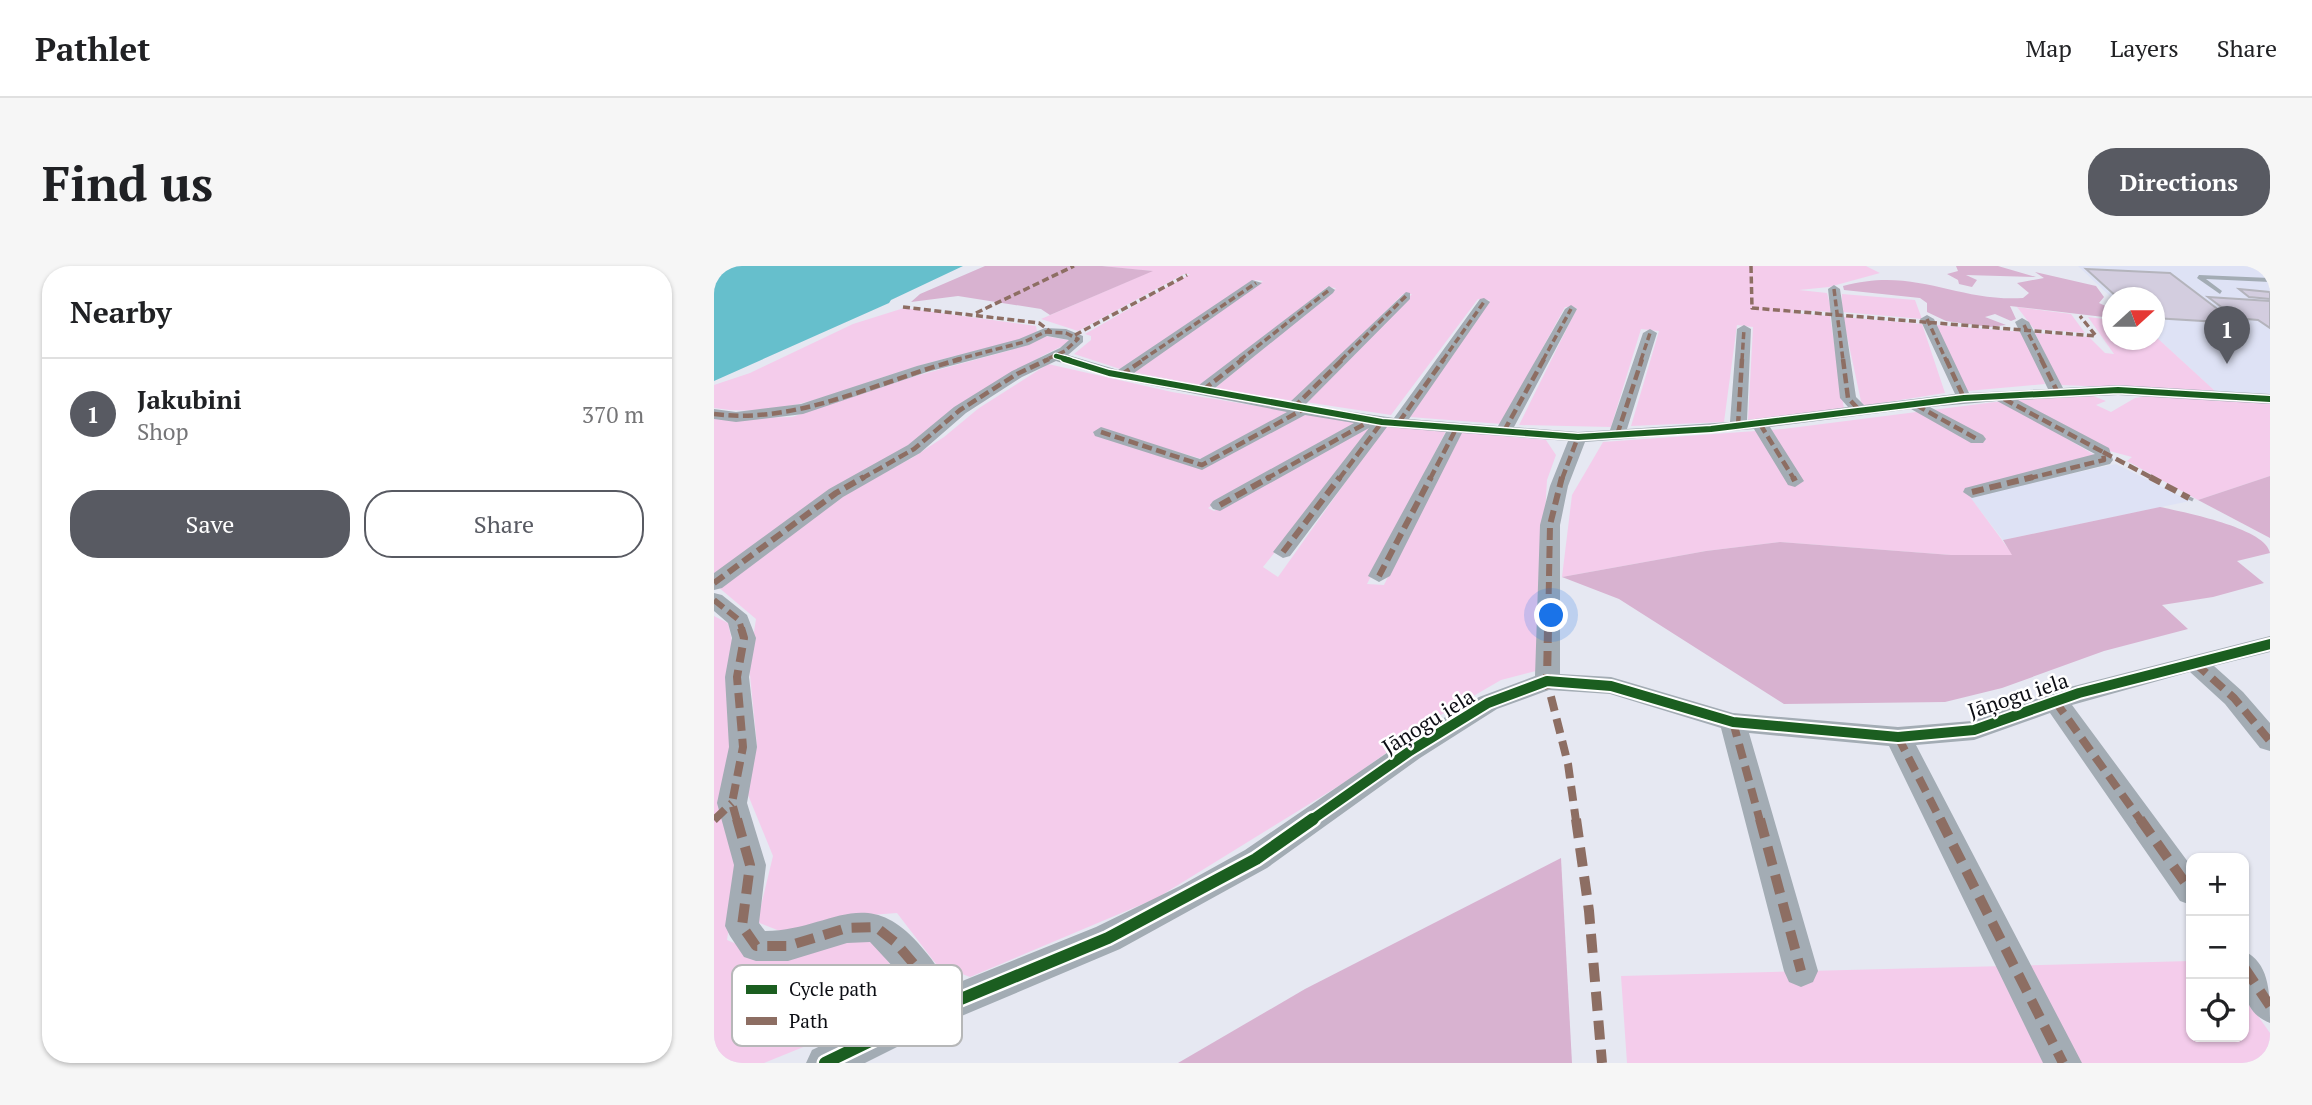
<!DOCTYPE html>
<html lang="en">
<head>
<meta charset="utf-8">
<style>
	:root { --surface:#fff; --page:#f6f6f6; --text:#202124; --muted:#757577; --line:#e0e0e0; --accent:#585a62 }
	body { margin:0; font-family:"PT Serif",serif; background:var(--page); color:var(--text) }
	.controls { position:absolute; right:21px; bottom:21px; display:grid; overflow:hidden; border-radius:14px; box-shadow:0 2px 5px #0004 }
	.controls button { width:63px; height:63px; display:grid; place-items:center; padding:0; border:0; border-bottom:2px solid var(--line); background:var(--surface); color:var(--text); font:35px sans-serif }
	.compass { position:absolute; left:1388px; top:21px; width:63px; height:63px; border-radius:50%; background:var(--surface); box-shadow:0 2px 5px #0004; rotate:69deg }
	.you { position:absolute; left:838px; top:350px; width:24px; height:24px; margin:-18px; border:5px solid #fff; border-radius:50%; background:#1a73e8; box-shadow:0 0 0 10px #1a73e833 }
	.badge { display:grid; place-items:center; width:46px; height:46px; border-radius:50%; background:var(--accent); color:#fff; font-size:23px; font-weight:700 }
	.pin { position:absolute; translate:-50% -58px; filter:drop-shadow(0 2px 4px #0008) }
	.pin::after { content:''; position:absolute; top:37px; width:24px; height:21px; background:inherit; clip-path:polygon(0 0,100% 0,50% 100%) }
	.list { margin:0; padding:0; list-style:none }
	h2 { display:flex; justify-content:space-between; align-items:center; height:91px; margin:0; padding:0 28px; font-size:30px }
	h2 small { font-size:23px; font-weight:400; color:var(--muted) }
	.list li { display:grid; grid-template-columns:46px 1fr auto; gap:21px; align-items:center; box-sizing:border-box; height:112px; padding:0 28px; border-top:2px solid var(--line) }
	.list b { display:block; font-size:26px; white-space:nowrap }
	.list p { margin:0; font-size:23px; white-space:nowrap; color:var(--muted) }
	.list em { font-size:23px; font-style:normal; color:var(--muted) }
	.actions { display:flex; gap:14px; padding:21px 28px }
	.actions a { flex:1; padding:16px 0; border:2px solid var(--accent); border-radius:28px; text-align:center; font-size:24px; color:var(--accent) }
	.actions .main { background:var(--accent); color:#fff }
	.icon { flex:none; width:38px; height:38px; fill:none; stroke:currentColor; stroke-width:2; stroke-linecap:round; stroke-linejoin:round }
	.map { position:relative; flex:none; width:1556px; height:797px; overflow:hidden; border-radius:28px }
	header { display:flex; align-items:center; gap:42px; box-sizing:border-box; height:98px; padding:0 35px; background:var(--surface); border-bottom:2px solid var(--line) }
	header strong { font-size:33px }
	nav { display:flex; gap:38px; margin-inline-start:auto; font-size:24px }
	.intro { display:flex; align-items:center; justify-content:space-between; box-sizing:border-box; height:168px; padding:0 42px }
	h1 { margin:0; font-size:49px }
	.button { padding:18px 32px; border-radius:28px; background:var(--accent); color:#fff; font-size:24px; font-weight:700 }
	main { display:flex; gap:42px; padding:0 42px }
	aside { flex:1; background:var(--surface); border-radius:28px; box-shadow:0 2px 5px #0004 }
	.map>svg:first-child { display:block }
</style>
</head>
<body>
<header>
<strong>Pathlet</strong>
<nav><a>Map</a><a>Layers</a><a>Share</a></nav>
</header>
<div class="intro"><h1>Find us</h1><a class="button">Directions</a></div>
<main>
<aside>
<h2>Nearby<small></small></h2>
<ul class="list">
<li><span class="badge">1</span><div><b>Jakubini</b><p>Shop</p></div><em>370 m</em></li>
</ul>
<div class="actions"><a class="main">Save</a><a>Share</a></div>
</aside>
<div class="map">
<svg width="1556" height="797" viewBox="0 0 1556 797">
	<rect width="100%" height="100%" fill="#e6e8f2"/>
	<!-- built -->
	<g fill="#dee2f5">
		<path d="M 1364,0 L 1556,0 L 1556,128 L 1501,125 L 1441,70 L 1440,32 L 1398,32 Z"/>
		<path d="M 1402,198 L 1476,235 L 1289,274 L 1255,230 Z"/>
	</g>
	<!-- green -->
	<g fill="#f4cceb">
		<path d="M 388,0 L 1152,0 L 1166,7 L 1115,21 L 1085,24 L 1113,27 L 1118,46 L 1079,44 L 1079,47 L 1116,50 L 1130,143 L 1034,154 L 1039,61 L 1023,59 L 1010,156 L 917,160 L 945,65 L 927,63 L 897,161 L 805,159 L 863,42 L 851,41 L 787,158 L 696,151 L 776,34 L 764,33 L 677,149 L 591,136 L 698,28 L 689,28 L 580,135 L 501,122 L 622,22 L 613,21 L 490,120 L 418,106 L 549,15 L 541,14 L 406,103 L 360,88 L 377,74 L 377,70 L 371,68 L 476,8 L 470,8 L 364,65 L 327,53 L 438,5 Z"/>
		<path d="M 1128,28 L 1201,34 L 1208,53 L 1128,46 Z"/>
		<path d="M 1303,41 L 1357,48 L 1371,67 L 1320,63 Z"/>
		<path d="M 190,42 L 322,60 L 323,66 L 308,74 C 268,84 227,92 188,105 C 125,125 68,153 0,142 L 0,119 L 36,107 L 139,58 Z"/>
		<path d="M 1129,51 L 1208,58 L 1231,127 L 1148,140 Z"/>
		<path d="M 1374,51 L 1398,54 L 1398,74 L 1440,74 L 1441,70 L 1501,125 L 1346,119 L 1321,67 L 1375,71 L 1391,87 L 1400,88 Z"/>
		<path d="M 1222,59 L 1310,66 L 1331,118 L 1253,125 Z"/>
		<path d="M 331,70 L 359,75 L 328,90 L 250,138 L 217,164 L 0,309 L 0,153 L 78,151 L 191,113 L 297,84 Z"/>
		<path d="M 334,98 L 458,126 L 579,146 L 488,193 L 386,163 L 379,167 L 488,202 L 587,148 L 648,156 L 494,242 L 500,245 L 658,157 L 664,158 L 549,301 L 564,311 L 672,159 L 732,165 L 653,318 L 670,319 L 744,166 L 832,174 L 842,189 L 833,214 L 822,405 L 787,414 L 725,450 L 631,516 L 443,632 L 256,711 L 222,698 L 183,647 L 143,650 L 71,667 L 43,656 L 59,590 L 32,524 L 43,480 L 35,399 L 42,353 L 3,320 L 123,231 L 198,192 L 230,171 L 265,142 Z"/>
		<path d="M 1379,130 L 1392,135 L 1382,139 L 1397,146 L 1421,132 L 1435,130 L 1556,135 L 1556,210 L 1484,234 L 1413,195 L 1418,191 L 1388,183 L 1302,134 Z"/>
		<path d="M 1289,135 L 1384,191 L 1251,224 L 1299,289 L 1237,289 L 1066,276 L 992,285 L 848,311 L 858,229 L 889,176 L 1069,163 Z"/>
		<path d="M 0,350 L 14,357 L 18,375 L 24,599 L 13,674 L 56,692 L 157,672 L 196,725 L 178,745 L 50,797 L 0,797 Z"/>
		<path d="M 1477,695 L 1477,771 L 1530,771 L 1530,730 L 1556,767 L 1556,797 L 913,797 L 907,710 Z"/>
	</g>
	<!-- forest -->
	<g fill="#d8b2d0">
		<path d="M 271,0 L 388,0 L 439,5 L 336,49 L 327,43 L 244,30 L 197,36 L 206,28 Z"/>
		<path d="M 1242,0 L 1284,0 L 1322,11 L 1252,9 L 1263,14 L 1258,21 L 1245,18 L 1244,14 L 1233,8 L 1244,5 Z"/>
		<path d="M 1321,6 L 1382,20 L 1390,31 L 1385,37 L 1398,43 L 1398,52 L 1296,40 L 1302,53 L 1297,55 L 1281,48 L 1271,51 L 1292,59 L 1276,61 L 1232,55 L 1213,46 L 1213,37 L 1206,32 L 1130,24 L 1129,20 C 1201,0 1242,36 1309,32 L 1315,27 L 1303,17 L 1330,12 Z"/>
		<path d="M 1556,210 L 1556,272 L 1484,234 Z"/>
		<path d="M 1446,241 C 1469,246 1552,262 1556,287 L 1523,295 L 1550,317 L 1499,331 L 1448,339 L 1474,363 L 1390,385 L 1288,422 L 1231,436 L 1070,438 L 905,333 L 848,311 L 992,285 L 1066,276 L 1237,289 L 1298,289 L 1289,274 Z"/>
		<path d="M 847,592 L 858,797 L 464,797 L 591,723 Z"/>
	</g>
	<!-- water -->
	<path fill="#66bfcc" d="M 0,0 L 249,0 L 177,34 L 175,37 L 0,115 Z"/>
	<!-- building -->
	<g fill="#d3cddf" stroke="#b4b4bc" stroke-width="2">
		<path d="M 1372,3 L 1456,7 L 1522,57 L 1440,52 L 1440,32 L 1404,32 Z"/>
		<path d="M 1525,23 L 1556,26 L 1556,33 L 1535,31 Z"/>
		<path d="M 1494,31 L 1556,35 L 1556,62 L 1544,54 L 1522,52 Z"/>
	</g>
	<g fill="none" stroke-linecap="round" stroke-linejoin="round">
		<!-- path -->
		<path stroke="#a4a9b1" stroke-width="3.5" stroke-dasharray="4.5 4.5" stroke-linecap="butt" d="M 1475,232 L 1483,236"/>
		<!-- service -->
		<path fill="#a3acb4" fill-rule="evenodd" d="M 1485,9 L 1556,12 L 1556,16 L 1492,13 L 1508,25 L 1506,28 L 1483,12 Z"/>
		<!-- minor -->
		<g fill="#a3acb4" fill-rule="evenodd">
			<path d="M 538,14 L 548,17 L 420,107 L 485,119 L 615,20 L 621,24 L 619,27 L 501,122 L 575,137 L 692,26 L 696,27 L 696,33 L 591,139 L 680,152 L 766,33 L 770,32 L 776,36 L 695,153 L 784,160 L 851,43 L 857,39 L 863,43 L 800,161 L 864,166 L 896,164 L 929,67 L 936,63 L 943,67 L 913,163 L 1016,156 L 1023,63 L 1030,59 L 1037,63 L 1033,154 L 1134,141 L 1126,132 L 1114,23 L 1120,19 L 1126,23 L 1142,131 L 1150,139 L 1241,128 L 1206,53 L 1213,49 L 1220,53 L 1255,127 L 1334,123 L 1301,56 L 1308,52 L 1315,56 L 1349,122 L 1404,119 L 1556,128 L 1556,138 L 1404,129 L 1304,134 L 1395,182 L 1399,194 L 1396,198 L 1258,232 L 1249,226 L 1251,222 L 1381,188 L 1283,135 L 1216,141 L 1269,169 L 1272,173 L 1269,177 L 1257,177 L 1197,143 L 1056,161 L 1090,215 L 1081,221 L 1074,219 L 1040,163 L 871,176 L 854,220 L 846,259 L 846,408 L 897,411 L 1019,447 L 1184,461 L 1258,455 L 1356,421 L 1556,370 L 1556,386 L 1500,400 L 1529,426 L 1556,457 L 1556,485 L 1546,482 L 1511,438 L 1476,406 L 1358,439 L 1477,600 L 1477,639 L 1466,635 L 1336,447 L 1260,474 L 1202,479 L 1368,797 L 1329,797 L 1175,480 L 1035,467 L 1104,705 L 1099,716 L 1087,721 L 1075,716 L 1070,705 L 1007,462 L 896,428 L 835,424 L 783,443 L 706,492 L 553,602 L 406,683 L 231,757 L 151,797 L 92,797 L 98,784 L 198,736 L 195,718 L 156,676 L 133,677 L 74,695 L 42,695 L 30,691 L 16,670 L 11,660 L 20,599 L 3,537 L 15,481 L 11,411 L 18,372 L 14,357 L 0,345 L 0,327 L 8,329 L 33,349 L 42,372 L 35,411 L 43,481 L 33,537 L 52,599 L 45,657 L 51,665 C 115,665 150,617 204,677 C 217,692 227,703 231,722 L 382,661 L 466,620 L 531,584 L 686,478 L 765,431 L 821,410 L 826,259 L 836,220 L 854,175 L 748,167 L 676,310 L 665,316 L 654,310 L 732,166 L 673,161 L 576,290 L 569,292 L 559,286 L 655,162 L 506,245 L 499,243 L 496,239 L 499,235 L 640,157 L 591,149 L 488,204 L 381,170 L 379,166 L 387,161 L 486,193 L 573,146 L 395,111 L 342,95 L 308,111 L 252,147 L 206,187 L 129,231 L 8,322 L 0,324 L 0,307 L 115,223 L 194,179 L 240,141 L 298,105 L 346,82 L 355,74 L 333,70 L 315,79 L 213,106 L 89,148 L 22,156 L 0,153 L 0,143 L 22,146 L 87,138 L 203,100 L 305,73 L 331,62 L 352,63 L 369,70 L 369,76 L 354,89 L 404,104 Z"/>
			<path d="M 1530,685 C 1556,697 1556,728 1556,757 C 1525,745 1529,713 1530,685 Z"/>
		</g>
		<!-- quiet-far4 -->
		<g stroke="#8d6e63" stroke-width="3.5" stroke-dasharray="7 3.5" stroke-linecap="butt">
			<path d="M 1037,0 L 1038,42 L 1382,70 L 1366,50"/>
			<path d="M 1120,23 L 1129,94"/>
			<path d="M 189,41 L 325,57 L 337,66"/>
			<path d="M 262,47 L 360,0"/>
			<path d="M 1213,53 L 1232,94"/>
			<path d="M 1310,59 L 1328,94"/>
			<path d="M 361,69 L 473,9"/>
			<path d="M 241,94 L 310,76 L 331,66 L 352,67 L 364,73 L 351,85 L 331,94"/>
			<path d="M 428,94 L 542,17"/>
			<path d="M 526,94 L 615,24"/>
			<path d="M 627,94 L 692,30"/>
			<path d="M 729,94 L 770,36"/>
			<path d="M 829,94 L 857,43"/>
			<path d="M 927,94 L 936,67"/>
			<path d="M 1028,94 L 1030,63"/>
		</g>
		<!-- quiet-far3 -->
		<g stroke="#8d6e63" stroke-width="4.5" stroke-dasharray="10 4.5" stroke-linecap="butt">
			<path d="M 1129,93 L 1134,132 L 1147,146"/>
			<path d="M 1232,93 L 1250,132"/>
			<path d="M 1327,93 L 1344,127"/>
			<path d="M 407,109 L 431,93"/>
			<path d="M 489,124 L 529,93"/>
			<path d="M 1290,133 L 1389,186 L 1390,194 L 1312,213"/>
			<path d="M 1202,139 L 1263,173"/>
			<path d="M 579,142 L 629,93"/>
			<path d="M 0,148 C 84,159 167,114 247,93"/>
			<path d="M 685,156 L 730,93"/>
			<path d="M 1046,158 L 1080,213"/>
			<path d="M 1024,160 L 1028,93"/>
			<path d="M 790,165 L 830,93"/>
			<path d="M 387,166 L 488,199 L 588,144"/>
			<path d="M 903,169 L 928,93"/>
			<path d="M 1389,186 L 1440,213"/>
			<path d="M 147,213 L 200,183 L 246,144 L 303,108 L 335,93"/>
			<path d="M 552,213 L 656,155"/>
			<path d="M 625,213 L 668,156"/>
			<path d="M 716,213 L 743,161"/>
			<path d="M 848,213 L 864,171"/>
		</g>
		<!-- quiet-far2 -->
		<g stroke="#8d6e63" stroke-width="6" stroke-dasharray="12 6" stroke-linecap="butt">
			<path d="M 1079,211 L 1081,215"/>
			<path d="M 1436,211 L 1475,232"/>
			<path d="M 1258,226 L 1319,211"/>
			<path d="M 506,239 L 556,211"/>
			<path d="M 569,286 L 626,211"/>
			<path d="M 665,310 L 717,211"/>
			<path d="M 0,317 L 122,227 L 150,211"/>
			<path d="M 0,334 L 25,354 L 28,364"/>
			<path d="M 834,364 L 836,259 L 848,211"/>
		</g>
		<!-- quiet-far1 -->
		<g stroke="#8d6e63" stroke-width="8" stroke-dasharray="15 8" stroke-linecap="butt">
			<path d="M 834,362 L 833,415 L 854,498 L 862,555"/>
			<path d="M 1481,397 L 1520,432 L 1556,475"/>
			<path d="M 1341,435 L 1427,555"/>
			<path d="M 1019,456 L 1046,555"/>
			<path d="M 1184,471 L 1227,555"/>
			<path d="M 0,554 L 18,537"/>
			<path d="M 23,555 L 18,537 L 29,481 L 23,411 L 30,372 L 27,362"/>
		</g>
		<!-- quiet -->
		<g stroke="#8d6e63" stroke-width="10" stroke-dasharray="19 10" stroke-linecap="butt">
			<path d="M 23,553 L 36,599 L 28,660 L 42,680 L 74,680 L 133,662 L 162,661 L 181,676 L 211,711 L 218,745"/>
			<path d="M 862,553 L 875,645 L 888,797"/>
			<path d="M 1046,553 L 1087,705"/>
			<path d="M 1226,553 L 1349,797"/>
			<path d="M 1426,553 L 1477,625"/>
			<path d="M 1530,701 L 1556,740"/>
		</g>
		<defs>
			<path id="cycleway-far3" d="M 342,90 L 356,94"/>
			<path id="cycleway-far2" d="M 350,93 L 395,107 L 668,156 L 864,171 L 997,163 L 1250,132 L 1404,124 L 1556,133"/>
			<path id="cycleway-far1" d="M 596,555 L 696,485 L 774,437 L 833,415 L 897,420 L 1019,456 L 1184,471 L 1260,464 L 1365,427 L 1556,378"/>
			<path id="cycleway" d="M 111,797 L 218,745 L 394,672 L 542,593 L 599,553"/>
		</defs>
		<!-- cycleway-far3 casing -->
		<use href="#cycleway-far3" stroke="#fff" stroke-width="7"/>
		<!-- cycleway-far2 casing -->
		<use href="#cycleway-far2" stroke="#fff" stroke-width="9"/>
		<!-- cycleway-far1 casing -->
		<use href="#cycleway-far1" stroke="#fff" stroke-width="14"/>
		<!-- cycleway casing -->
		<use href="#cycleway" stroke="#fff" stroke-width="17"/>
		<!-- cycleway-far3 -->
		<use href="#cycleway-far3" stroke="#1b5e20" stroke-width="4.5"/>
		<!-- cycleway-far2 -->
		<use href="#cycleway-far2" stroke="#1b5e20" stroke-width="6"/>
		<!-- cycleway-far1 -->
		<use href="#cycleway-far1" stroke="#1b5e20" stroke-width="10"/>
		<!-- cycleway -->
		<use href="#cycleway" stroke="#1b5e20" stroke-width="12"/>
	</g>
	<g text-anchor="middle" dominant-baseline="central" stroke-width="5" stroke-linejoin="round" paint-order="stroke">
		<!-- street labels -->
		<g font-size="21" fill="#0c0e14" stroke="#fff">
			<text transform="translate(1304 429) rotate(-18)">Jāņogu iela</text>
			<text transform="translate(714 455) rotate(-32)">Jāņogu iela</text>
		</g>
	</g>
	<!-- legend -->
	<rect x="18" y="699" width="230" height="81" rx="10" fill="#fff" stroke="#b6b7b8" stroke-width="2"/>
	<rect x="32" y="719" width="31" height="9" fill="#1b5e20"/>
	<rect x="32" y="751" width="31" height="8" fill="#8d6e63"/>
	<g font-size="19" fill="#0c0e14">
		<text x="75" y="730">Cycle path</text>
		<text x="75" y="762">Path</text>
	</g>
</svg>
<div class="controls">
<button>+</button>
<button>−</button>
<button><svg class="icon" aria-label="locate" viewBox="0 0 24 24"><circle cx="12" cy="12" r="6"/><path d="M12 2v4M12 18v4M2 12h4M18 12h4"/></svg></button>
</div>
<svg class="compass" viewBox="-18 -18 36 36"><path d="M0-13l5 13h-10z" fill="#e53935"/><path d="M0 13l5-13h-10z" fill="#757577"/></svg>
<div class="you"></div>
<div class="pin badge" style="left:1513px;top:98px">1</div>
</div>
</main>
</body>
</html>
